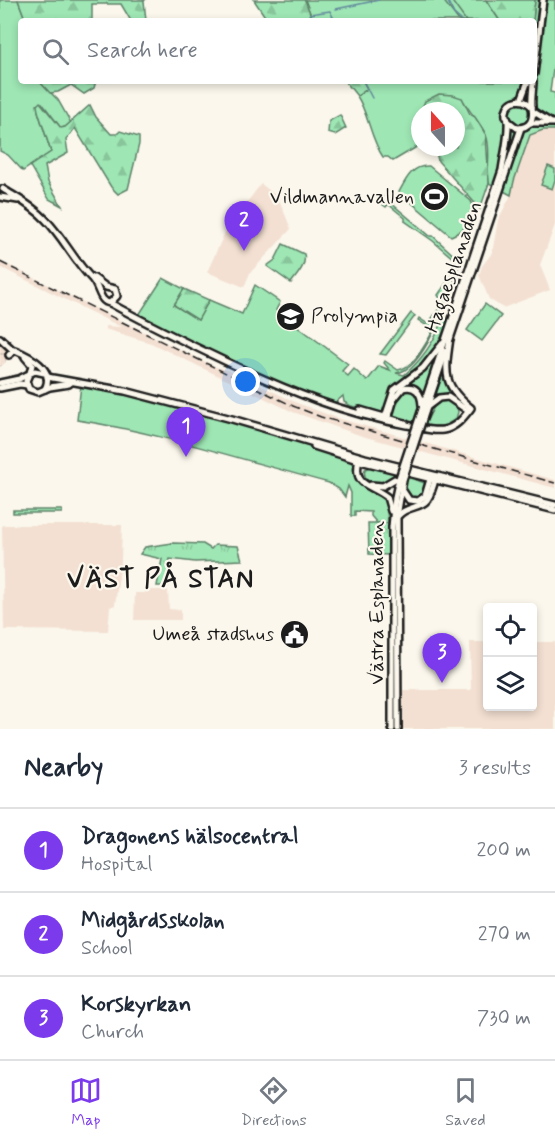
<!DOCTYPE html>
<html lang="en">
<head>
<meta charset="utf-8">
<style>
	:root { --surface:#fff; --page:#f2f2f3; --text:#1f2937; --muted:#747a83; --line:#e0e1e3; --accent:#7c3aed }
	body { margin:0; font-family:Mynerve,sans-serif; background:var(--page); color:var(--text) }
	.controls { position:absolute; right:18px; bottom:18px; display:grid; overflow:hidden; border-radius:6px; box-shadow:0 3px 9px #0003 }
	.controls button { width:54px; height:54px; display:grid; place-items:center; padding:0; border:0; border-bottom:2px solid var(--line); background:var(--surface); color:var(--text); font:30px sans-serif }
	.compass { position:absolute; left:411px; top:102px; width:54px; height:54px; border-radius:50%; background:var(--surface); box-shadow:0 3px 9px #0003; rotate:339deg }
	.you { position:absolute; left:246px; top:382px; width:21px; height:21px; margin:-15px; border:4px solid #fff; border-radius:50%; background:#1a73e8; box-shadow:0 0 0 9px #1a73e833 }
	.badge { display:grid; place-items:center; width:39px; height:39px; border-radius:50%; background:var(--accent); color:#fff; font-size:20px; font-weight:700 }
	.pin { position:absolute; translate:-50% -50px; filter:drop-shadow(0 2px 3px #0008) }
	.pin::after { content:''; position:absolute; top:32px; width:21px; height:18px; background:inherit; clip-path:polygon(0 0,100% 0,50% 100%) }
	.list { margin:0; padding:0; list-style:none }
	h2 { display:flex; justify-content:space-between; align-items:center; height:78px; margin:0; padding:0 24px; font-size:26px }
	h2 small { font-size:20px; font-weight:400; color:var(--muted) }
	.list li { display:grid; grid-template-columns:39px 1fr auto; gap:18px; align-items:center; box-sizing:border-box; height:84px; padding:0 24px; border-top:2px solid var(--line) }
	.list b { display:block; font-size:22px; white-space:nowrap }
	.list p { margin:0; font-size:20px; white-space:nowrap; color:var(--muted) }
	.list em { font-size:20px; font-style:normal; color:var(--muted) }
	.icon { flex:none; width:33px; height:33px; fill:none; stroke:currentColor; stroke-width:2; stroke-linecap:round; stroke-linejoin:round }
	.map { position:relative; flex:none; width:555px; height:729px; overflow:hidden }
	.search { position:absolute; background:var(--surface); box-shadow:0 3px 9px #0003; left:18px; right:18px; top:18px; height:66px; display:flex; align-items:center; gap:15px; box-sizing:border-box; padding:0 21px; border-radius:6px; color:var(--muted); font-size:22px }
	.sheet { height:330px; background:var(--surface) }
	nav { display:flex; justify-content:space-around; align-items:center; box-sizing:border-box; height:84px; border-top:2px solid var(--line); background:var(--surface); font-size:16px; color:var(--muted) }
	nav a { display:grid; justify-items:center; gap:3px }
	nav .on { color:var(--accent) }
	.map>svg:first-child { display:block }
</style>
</head>
<body>
<div class="map">
<svg width="555" height="729" viewBox="0 0 555 729">
	<defs>
		<pattern id="industrial-grid" width="8" height="8" patternUnits="userSpaceOnUse" patternTransform="scale(1.5)"><rect width="8" height="8" fill="#f3e0d2"/><path d="M0 4h8M4 0v8" fill="none" stroke="#d0c0b4"/></pattern>
		<pattern id="forest-firs" width="22" height="20" patternUnits="userSpaceOnUse" patternTransform="scale(1.5)"><rect width="22" height="20" fill="#9ee6b4"/><path d="M5 1l3.5 6h-7zM16 11l3.5 6h-7z" fill="#88c59a"/></pattern>
		<pattern id="park-tufts" width="24" height="20" patternUnits="userSpaceOnUse" patternTransform="scale(1.5)"><rect width="24" height="20" fill="#9ee6b4"/><path d="M3 7l-1-3M5 7V3M7 7l1-3M15 17l-1-3M17 17v-4M19 17l1-3" fill="none" stroke="#88c59a"/></pattern>
	</defs>
	<rect width="100%" height="100%" fill="#fbf7ec"/>
	<filter id="ink" filterUnits="userSpaceOnUse"><feTurbulence type="fractalNoise" baseFrequency=".0167" numOctaves="2"/><feDisplacementMap in="SourceGraphic" scale="12" xChannelSelector="R" yChannelSelector="G"/><feConvolveMatrix kernelMatrix="1 2 1 2 8 2 1 2 1" color-interpolation-filters="sRGB"/></filter>
	<g filter="url(#ink)">
		<!-- built -->
		<g fill="#f3e0d2">
			<path d="M 543,130 L 555,130 L 555,225 L 540,265 L 550,290 L 503,308 L 489,299 L 479,275 L 482,266 L 492,253 L 498,220 L 511,195 L 514,181 L 530,135 Z"/>
			<path d="M 261,184 L 278,197 L 291,229 L 250,273 L 244,287 L 207,272 L 227,228 Z"/>
			<path d="M 0,261 L 197,358 L 216,367 L 228,370 L 297,403 L 337,418 L 555,480 L 555,488 L 362,436 L 293,412 L 151,343 L 105,329 L 106,326 L 121,327 L 0,267 Z"/>
			<path d="M 2,525 L 122,525 L 121,561 L 115,605 L 110,607 L 108,631 L 4,630 Z"/>
			<path d="M 150,590 L 168,590 L 169,609 L 181,610 L 181,620 L 134,620 L 135,593 L 144,593 Z"/>
			<path d="M 470,642 L 487,642 L 488,706 L 532,706 L 533,642 L 555,642 L 555,729 L 398,729 L 398,690 L 471,690 Z"/>
		</g>
		<!-- industrial -->
		<path fill="url(#industrial-grid)" d="M 0,338 L 10,352 L 5,363 L 0,367 Z"/>
		<!-- grass -->
		<g fill="#9ee6b4" stroke="#5d8168" stroke-width="1.5">
			<path d="M 0,0 L 18,0 L 26,21 L 21,21 L 21,81 L 39,81 L 58,100 L 71,123 L 65,127 L 61,128 L 42,103 L 38,111 L 51,152 L 23,171 L 8,155 L 0,151 Z"/>
			<path d="M 305,0 L 486,0 L 500,21 L 313,21 Z"/>
			<path d="M 535,0 L 555,0 L 555,55 L 550,92 L 555,93 L 555,130 L 543,130 L 530,135 L 514,181 L 511,195 L 489,183 C 486,168 492,150 486,135 C 480,122 469,112 462,98 L 422,108 L 425,111 L 420,111 L 420,145 L 393,161 L 388,157 L 383,157 C 370,138 369,115 357,96 L 367,89 L 363,81 L 534,81 L 533,21 Z"/>
			<path d="M 429,166 L 471,201 C 481,217 465,230 451,236 L 399,192 C 406,179 412,165 429,166 Z"/>
			<path d="M 548,166 L 555,169 L 555,180 L 552,189 L 541,185 Z"/>
			<path d="M 384,197 L 430,236 L 433,236 L 460,261 C 451,287 427,370 396,373 L 404,375 C 422,360 435,340 444,318 L 449,321 L 434,352 L 434,360 L 415,423 L 351,406 L 344,402 L 343,396 L 335,403 L 300,394 L 137,318 L 163,278 L 184,289 L 174,305 L 198,320 L 209,300 L 242,314 L 255,285 L 280,302 L 276,310 L 348,364 L 342,371 L 348,376 L 354,369 L 367,381 L 379,366 L 390,370 L 384,363 L 385,361 L 398,370 C 414,367 424,346 432,333 L 430,328 L 418,320 L 419,318 L 428,324 L 443,303 L 438,295 L 454,272 L 453,271 L 455,260 L 433,241 L 405,221 L 405,218 L 388,204 L 386,207 L 382,204 Z"/>
			<path d="M 485,304 L 501,316 L 482,341 L 467,330 Z"/>
			<path d="M 411,313 L 415,316 L 386,355 L 380,354 Z"/>
			<path d="M 445,376 L 453,396 L 437,397 L 436,394 L 442,377 Z"/>
			<path d="M 81,385 L 95,385 L 285,435 L 351,458 L 351,462 C 358,469 356,481 364,488 C 371,493 380,493 386,499 L 388,523 L 377,523 L 371,516 L 371,512 L 355,511 L 355,516 L 351,516 L 351,493 L 348,486 L 345,497 L 339,489 L 329,483 C 246,461 162,433 77,420 Z"/>
			<path d="M 443,399 L 449,399 L 457,406 L 458,412 L 456,419 L 444,426 L 424,426 L 435,405 Z"/>
			<path d="M 371,467 L 396,474 L 384,484 L 372,483 C 366,480 363,475 365,469 Z"/>
			<path d="M 407,477 L 425,483 L 423,496 L 418,499 L 409,497 L 405,490 Z"/>
			<rect x="13" y="510" width="49" height="3"/>
		</g>
		<!-- forest -->
		<g fill="url(#forest-firs)" stroke="#5d8168" stroke-width="1.5">
			<path d="M 18,0 L 145,0 L 144,1 L 146,21 L 131,21 L 121,4 L 92,4 L 92,21 L 26,21 Z"/>
			<path d="M 254,0 L 305,0 L 313,21 L 268,21 Z"/>
			<path d="M 443,0 L 451,0 L 466,21 L 459,21 Z"/>
			<path d="M 486,0 L 535,0 L 533,21 L 500,21 Z"/>
			<path d="M 39,81 L 96,81 L 94,88 L 84,94 L 71,85 L 58,92 L 50,93 Z"/>
			<path d="M 345,81 L 363,81 L 367,89 L 357,96 Z"/>
			<path d="M 439,94 L 453,95 L 462,98 L 470,114 L 475,117 L 486,135 L 489,183 L 480,209 L 438,161 L 435,147 L 456,147 L 456,111 L 425,111 L 422,108 L 425,101 Z"/>
			<path d="M 40,102 L 61,128 L 65,127 L 90,105 L 96,117 L 111,134 L 117,134 L 120,131 L 139,137 L 139,144 L 128,189 L 118,194 L 111,187 L 75,128 L 66,140 L 68,153 L 45,166 L 48,182 L 62,206 L 49,199 L 30,166 L 51,152 L 38,111 L 37,105 Z"/>
			<path d="M 340,115 L 346,128 L 335,135 L 328,133 L 329,121 Z"/>
			<path d="M 283,244 L 304,254 C 307,265 297,275 291,283 L 267,266 L 275,260 Z"/>
			<path d="M 184,289 L 209,300 L 198,320 L 174,305 Z"/>
		</g>
		<!-- park -->
		<g fill="url(#park-tufts)" stroke="#5d8168" stroke-width="1.5">
			<path d="M 368,523 L 388,523 L 388,555 L 369,554 Z"/>
			<path d="M 173,543 L 203,544 L 211,549 L 215,545 L 238,546 L 242,560 L 195,562 L 170,559 L 168,586 L 157,586 L 162,559 L 140,554 L 145,547 Z"/>
		</g>
		<g fill="none" stroke-linecap="round" stroke-linejoin="round">
			<!-- stream -->
			<g stroke="#63899d" stroke-width="1.5">
				<path d="M 447,0 L 454,14 L 462,21"/>
				<path d="M 336,9 L 379,0"/>
				<path d="M 310,14 L 330,11 L 335,21"/>
				<path d="M 363,81 L 372,98"/>
			</g>
			<defs>
				<g id="secondary">
					<path d="M 534,74 L 543,0"/>
					<path d="M 521,100 L 528,81"/>
					<path d="M 534,112 L 550,122"/>
					<path d="M 508,121 L 517,128 C 531,128 534,119 532,107 C 531,99 533,89 533,81"/>
					<path d="M 531,123 L 555,123"/>
					<path d="M 3,189 C 17,198 33,206 45,219 C 63,237 74,261 92,279 C 100,288 99,302 110,303 C 149,325 189,344 229,363 C 286,390 345,414 407,425 C 419,427 431,432 443,430 C 456,428 464,417 471,408 C 442,385 445,373 450,338"/>
					<path d="M 0,197 L 18,200"/>
					<path d="M 94,278 L 106,287 L 115,289 L 117,296 L 110,303"/>
					<path d="M 0,338 L 14,351"/>
					<path d="M 450,339 L 521,128"/>
					<path d="M 9,355 L 15,350 C 29,356 56,369 45,389"/>
					<path d="M 25,357 L 32,365 L 30,373"/>
					<path d="M 44,373 L 35,371 L 29,374 L 26,381 L 29,389 L 38,392 L 50,387 L 69,384"/>
					<path d="M 47,377 L 125,391 L 232,419 L 365,458 L 555,505"/>
					<path d="M 0,383 L 19,379 L 27,375"/>
					<path d="M 0,388 L 20,384 L 27,385"/>
					<path d="M 427,407 L 439,398 L 448,397 L 468,411"/>
					<path d="M 360,410 L 405,423"/>
					<path d="M 385,417 L 394,390 L 423,368 L 442,344"/>
					<path d="M 388,419 L 394,399 L 403,388 C 416,385 421,393 422,405"/>
					<path d="M 418,421 L 502,170 C 504,155 509,137 508,121 C 507,115 505,118 506,112 C 509,97 525,98 532,107"/>
					<path d="M 422,422 L 446,351"/>
					<path d="M 314,446 L 364,462 L 555,510"/>
					<path d="M 359,459 C 352,487 371,484 387,497 L 391,511"/>
					<path d="M 371,485 L 383,486 L 398,477"/>
					<path d="M 401,488 L 409,500 L 418,501 L 425,496 L 431,476"/>
					<path d="M 398,516 C 407,505 420,509 427,500 C 432,493 434,484 436,476"/>
					<path d="M 392,729 L 392,527 L 395,497 L 399,478"/>
					<path d="M 398,729 L 397,517 L 403,480"/>
				</g>
			</defs>
			<!-- secondary casing -->
			<use href="#secondary" stroke="#1c1c1c" stroke-width="10"/>
			<!-- secondary -->
			<use href="#secondary" stroke="#fbf7ec" stroke-width="5"/>
			<!-- rail -->
			<path stroke="#1c1c1c" stroke-width="1.5" stroke-dasharray="9 4.5" stroke-linecap="butt" d="M 0,262 L 293,406 L 321,417 L 555,483"/>
			<defs>
				<g id="secondary-bridge">
					<path d="M 399,478 L 418,421"/>
					<path d="M 403,480 L 422,422"/>
				</g>
			</defs>
			<!-- secondary-bridge casing -->
			<use href="#secondary-bridge" stroke="#1c1c1c" stroke-width="10" stroke-linecap="butt"/>
			<!-- secondary-bridge -->
			<use href="#secondary-bridge" stroke="#fbf7ec" stroke-width="5"/>
		</g>
	</g>
	<!-- icons -->
	<defs>
		<symbol id="stadium-disc" viewBox="-11 -11 22 22"><circle r="9.5" fill="#1c1c1c" stroke="#fbf7ec"/><path d="M0-5a6.5 5 0 1 0 0 10a6.5 5 0 1 0 0-10ZM-3.5-1.8h7v3.6h-7Z" fill="#fff"/></symbol>
		<symbol id="school-disc" viewBox="-11 -11 22 22"><circle r="9.5" fill="#1c1c1c" stroke="#fbf7ec"/><path d="M0-5L7-2L0 1L-7-2ZM-4 1L0 2.5L4 1V4Q0 6-4 4Z" fill="#fff"/></symbol>
		<symbol id="civic-disc" viewBox="-11 -11 22 22"><circle r="9.5" fill="#1c1c1c" stroke="#fbf7ec"/><path d="M-.6-6.5H3V-4.5H.6V-3L4-1V1h2V6H-6V1h2V-1L-.6-3ZM-1.2 2.5V6h2.4V2.5Z" fill="#fff"/></symbol>
	</defs>
	<g fill-rule="evenodd">
		<use href="#stadium-disc" x="418" y="180" width="33" height="33"/>
		<use href="#school-disc" x="274" y="300" width="33" height="33"/>
		<use href="#civic-disc" x="278" y="618" width="33" height="33"/>
	</g>
	<g text-anchor="middle" dominant-baseline="central" stroke-width="4.5" stroke-linejoin="round" paint-order="stroke">
		<!-- poi labels -->
		<g font-size="20" fill="#1c1c1c" stroke="#fbf7ec" text-anchor="end">
			<text x="414" y="197">Vildmannavallen</text>
			<text x="311" y="316" text-anchor="start">Prolympia</text>
			<text x="274" y="634">Umeå stadshus</text>
		</g>
		<!-- street labels -->
		<g font-size="20" fill="#1c1c1c" stroke="#fbf7ec">
			<text transform="translate(454 267) rotate(-71)">Hagaesplanaden</text>
			<text transform="translate(377 603) rotate(-90)">Västra Esplanaden</text>
		</g>
		<!-- district labels -->
		<g font-size="26" font-weight="bold" letter-spacing="1.5" fill="#1c1c1c" stroke="#fbf7ec">
			<text x="161" y="580">VÄST PÅ STAN</text>
		</g>
	</g>
</svg>
<div class="controls">
<button><svg class="icon" aria-label="locate" viewBox="0 0 24 24"><circle cx="12" cy="12" r="6"/><path d="M12 2v4M12 18v4M2 12h4M18 12h4"/></svg></button>
<button><svg class="icon" aria-label="layers" viewBox="0 0 24 24"><path d="M12 4l9 5-9 5-9-5zM3 14l9 5 9-5"/></svg></button>
</div>
<svg class="compass" viewBox="-18 -18 36 36"><path d="M0-13l5 13h-10z" fill="#e53935"/><path d="M0 13l5-13h-10z" fill="#747a83"/></svg>
<div class="you"></div>
<div class="pin badge" style="left:186px;top:457px">1</div>
<div class="pin badge" style="left:244px;top:251px">2</div>
<div class="pin badge" style="left:442px;top:683px">3</div>
<div class="search"><svg class="icon" aria-label="search" viewBox="0 0 24 24"><circle cx="10" cy="10" r="6"/><path d="M15 15l6 6"/></svg>Search here</div>
</div>
<section class="sheet">
<h2>Nearby<small>3 results</small></h2>
<ul class="list">
<li><span class="badge">1</span><div><b>Dragonens hälsocentral</b><p>Hospital</p></div><em>200 m</em></li>
<li><span class="badge">2</span><div><b>Midgårdsskolan</b><p>School</p></div><em>270 m</em></li>
<li><span class="badge">3</span><div><b>Korskyrkan</b><p>Church</p></div><em>730 m</em></li>
</ul>
</section>
<nav>
<a class="on"><svg class="icon" aria-label="map" viewBox="0 0 24 24"><path d="M3 6l6-2 6 2 6-2v14l-6 2-6-2-6 2zM9 4v14M15 6v14"/></svg>Map</a>
<a><svg class="icon" aria-label="directions" viewBox="0 0 24 24"><path d="M12 3l9 9-9 9-9-9zM9 14v-3h6M13 9l2 2-2 2"/></svg>Directions</a>
<a><svg class="icon" aria-label="saved" viewBox="0 0 24 24"><path d="M7 4h10v16l-5-4-5 4z"/></svg>Saved</a>
</nav>
</body>
</html>
